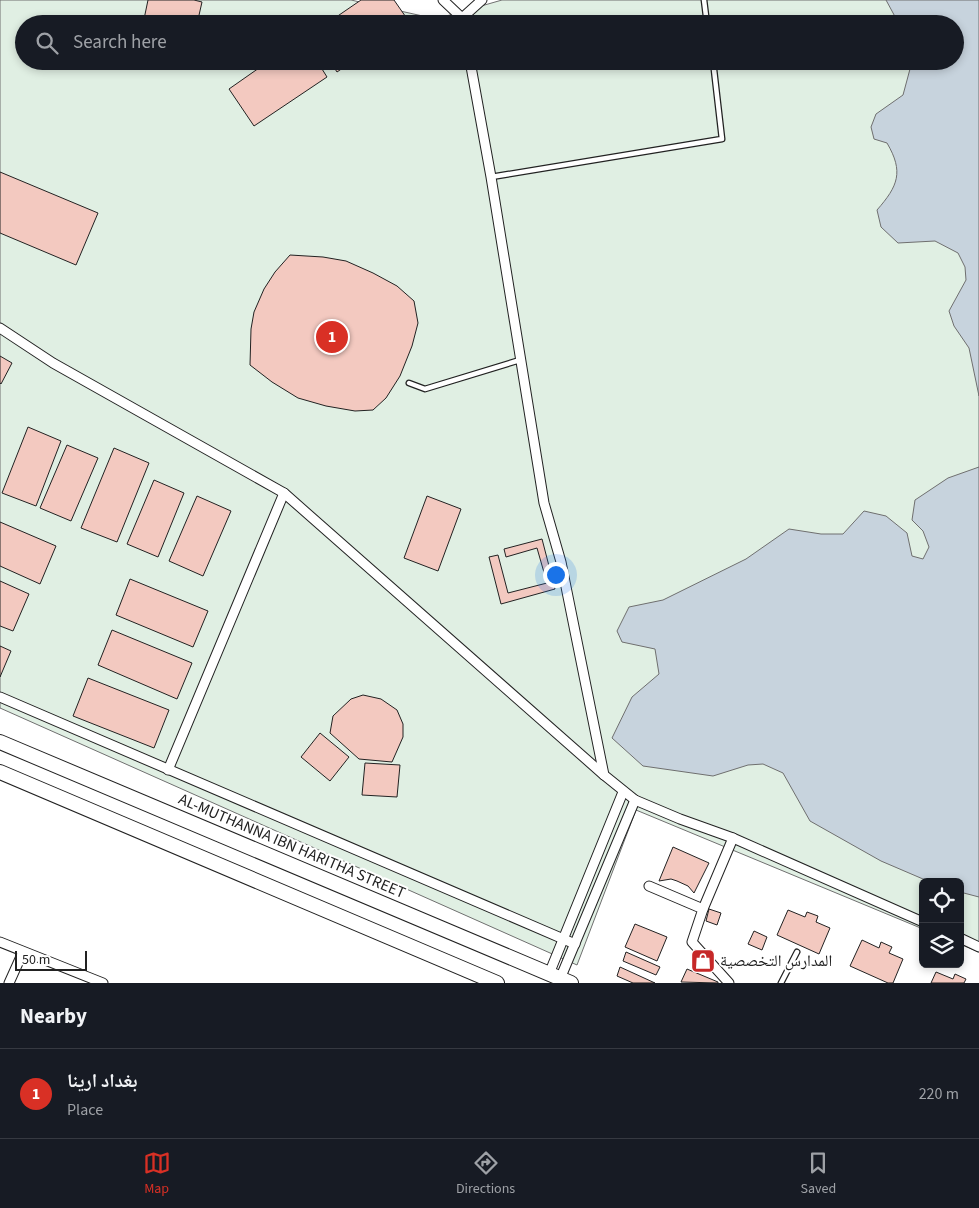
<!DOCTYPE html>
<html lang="en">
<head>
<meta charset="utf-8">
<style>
	:root { --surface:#171b24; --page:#20242c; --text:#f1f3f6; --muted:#9ea1a6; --line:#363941; --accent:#d93025 }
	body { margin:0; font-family:"Source Sans 3","Noto Naskh Arabic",sans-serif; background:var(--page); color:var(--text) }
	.controls { position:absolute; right:15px; bottom:15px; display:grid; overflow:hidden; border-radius:8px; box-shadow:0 2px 8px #0003 }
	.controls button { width:45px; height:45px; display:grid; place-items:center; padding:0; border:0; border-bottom:1px solid var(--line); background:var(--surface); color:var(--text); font:25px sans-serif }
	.scale { position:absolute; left:15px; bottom:12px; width:72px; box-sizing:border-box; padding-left:5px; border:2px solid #222; border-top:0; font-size:14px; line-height:18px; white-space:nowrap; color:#222; -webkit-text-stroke:4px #fff; paint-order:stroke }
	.you { position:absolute; left:555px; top:574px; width:18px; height:18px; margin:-12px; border:4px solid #fff; border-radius:50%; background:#1a73e8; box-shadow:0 0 0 8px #1a73e833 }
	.badge { display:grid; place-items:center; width:32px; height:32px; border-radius:50%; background:var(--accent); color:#fff; font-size:16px; font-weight:700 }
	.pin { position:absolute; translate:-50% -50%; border:2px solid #fff; box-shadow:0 1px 5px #0006 }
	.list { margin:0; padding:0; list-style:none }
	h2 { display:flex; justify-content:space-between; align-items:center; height:65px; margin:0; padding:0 20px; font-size:21px }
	h2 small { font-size:16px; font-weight:400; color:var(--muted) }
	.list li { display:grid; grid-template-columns:32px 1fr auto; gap:15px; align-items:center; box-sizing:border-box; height:90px; padding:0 20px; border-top:1px solid var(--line) }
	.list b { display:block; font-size:19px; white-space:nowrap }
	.list p { margin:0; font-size:16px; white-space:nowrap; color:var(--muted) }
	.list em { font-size:16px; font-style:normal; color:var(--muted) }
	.icon { flex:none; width:28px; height:28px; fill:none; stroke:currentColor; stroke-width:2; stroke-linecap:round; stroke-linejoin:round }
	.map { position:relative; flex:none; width:979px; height:983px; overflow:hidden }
	.search { position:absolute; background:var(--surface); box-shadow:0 2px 8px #0003; left:15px; right:15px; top:15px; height:55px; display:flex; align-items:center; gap:12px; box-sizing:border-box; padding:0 18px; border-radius:28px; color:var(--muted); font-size:19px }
	.sheet { height:155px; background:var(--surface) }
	nav { display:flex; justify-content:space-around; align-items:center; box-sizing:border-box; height:70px; border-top:1px solid var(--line); background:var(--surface); font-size:14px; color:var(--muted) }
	nav a { display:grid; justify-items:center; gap:2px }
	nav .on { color:var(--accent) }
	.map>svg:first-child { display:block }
</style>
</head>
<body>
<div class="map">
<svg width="979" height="983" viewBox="0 0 979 983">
	<rect width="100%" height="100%" fill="#fff"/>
	<!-- green -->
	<path fill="#e0efe3" stroke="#6f6f6f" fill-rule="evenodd" d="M 0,0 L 351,0 L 436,19 L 502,0 L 979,0 L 979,952 L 960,944 L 960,882 L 923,882 L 923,929 L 636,810 L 577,965 L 0,708 ZM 24,24 L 955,24 L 955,61 L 24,61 Z"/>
	<!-- water -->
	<g fill="#c7d3dd" stroke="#6f6f6f">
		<path d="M 886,0 L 979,0 L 979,396 L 969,348 L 954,326 L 949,311 L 966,280 L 965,267 L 958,253 L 935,241 L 898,243 L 881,227 L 877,210 C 898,186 904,172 887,143 L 874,139 L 871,127 L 876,114 L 903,95 L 910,69 L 909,61 L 955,61 L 955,24 L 899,24 Z"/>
		<path d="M 979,467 L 979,897 L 960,892 L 960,882 L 930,882 L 881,861 L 810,821 L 783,773 L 763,764 L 748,765 L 713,776 L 643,766 L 612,738 L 632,697 L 659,674 L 655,649 L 622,642 L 617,631 L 629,607 L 663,600 L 746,559 L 789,529 L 821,534 L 843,534 L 864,511 L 886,516 L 907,533 L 912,556 L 923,559 L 929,547 L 923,531 L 912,520 L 915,500 L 948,478 Z"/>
	</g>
	<!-- building -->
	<g fill="#f3c9c0" stroke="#222">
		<path d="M 148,0 L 194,0 L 202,2 L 197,24 L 143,24 Z"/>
		<path d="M 361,0 L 394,0 L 410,23 L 326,24 Z"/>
		<path d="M 269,61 L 317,61 L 327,77 L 254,126 L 229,89 Z"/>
		<path d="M 330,61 L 353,61 L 337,72 Z"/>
		<path d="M 0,172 L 98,213 L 76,265 L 0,233 Z"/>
		<path d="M 290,255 L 323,257 L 346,261 L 373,273 L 397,286 L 414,301 L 418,323 L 412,346 L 400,376 L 386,398 L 373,410 L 355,411 L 326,406 L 298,398 L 272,382 L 250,365 L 251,329 L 254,312 L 264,289 L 275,272 Z"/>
		<path d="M 0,356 L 12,363 L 1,384 L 0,383 Z"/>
		<path d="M 28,427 L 61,441 L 36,506 L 2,493 Z"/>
		<path d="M 67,445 L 98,458 L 71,521 L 40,508 Z"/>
		<path d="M 114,448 L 149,463 L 117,542 L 81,528 Z"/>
		<path d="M 154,480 L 184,493 L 158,557 L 127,544 Z"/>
		<path d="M 197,496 L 231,511 L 203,576 L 169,561 Z"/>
		<path d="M 427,496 L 461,509 L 438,571 L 404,558 Z"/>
		<path d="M 0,522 L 56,546 L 40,584 L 0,566 Z"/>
		<path d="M 542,539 L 555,589 L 501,604 L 489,557 L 498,555 L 508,593 L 547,583 L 537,548 L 506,557 L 504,549 Z"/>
		<path d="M 130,579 L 208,611 L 193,647 L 116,615 Z"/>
		<path d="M 0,581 L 29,594 L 13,631 L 0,626 Z"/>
		<path d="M 112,630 L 192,663 L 177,699 L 98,665 Z"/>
		<path d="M 0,646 L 11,651 L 0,677 Z"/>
		<path d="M 88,678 L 169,710 L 154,748 L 73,716 Z"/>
		<path d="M 363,695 L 381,699 L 397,710 L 403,724 L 403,737 L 392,762 L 359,759 L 330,733 L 333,716 L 351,699 Z"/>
		<path d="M 320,733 L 349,757 L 330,781 L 301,757 Z"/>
		<path d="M 365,763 L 400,765 L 397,797 L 362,795 Z"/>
		<path d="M 673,847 L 709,863 L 694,893 L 688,886 L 677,881 L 671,879 L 659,881 Z"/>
		<path d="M 709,909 L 721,913 L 717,925 L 706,921 Z"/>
		<path d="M 788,910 L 805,917 L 807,912 L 818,916 L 816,922 L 830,928 L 819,954 L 777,935 Z"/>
		<path d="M 635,924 L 667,937 L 657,961 L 625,947 Z"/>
		<path d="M 754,931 L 767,937 L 762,950 L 748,944 Z"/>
		<path d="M 862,940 L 879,948 L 881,942 L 892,947 L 889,953 L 903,959 L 893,983 L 888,983 L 850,966 Z"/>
		<path d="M 626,952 L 660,967 L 656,975 L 623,961 Z"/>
		<path d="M 620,967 L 655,983 L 633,983 L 617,976 Z"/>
		<path d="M 687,969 L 718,982 L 718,983 L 681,982 Z"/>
		<path d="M 936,972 L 953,979 L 955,974 L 966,979 L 964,983 L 931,983 Z"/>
	</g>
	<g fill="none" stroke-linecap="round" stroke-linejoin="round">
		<defs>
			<g id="lane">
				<path d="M 704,0 L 707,24"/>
				<path d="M 491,177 L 722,139 L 713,61"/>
				<path d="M 409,383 L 425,389 L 520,360"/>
				<path d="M 781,983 L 797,952"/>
			</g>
			<g id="street">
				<path d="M 443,0 L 462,18 L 463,24"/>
				<path d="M 462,18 L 482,0"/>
				<path d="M 470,61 L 491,177 L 544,503 L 561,562 L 604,775 L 635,800 L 680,819 L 733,838 L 923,922"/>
				<path d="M 0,328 L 53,363 L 284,493 L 604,775"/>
				<path d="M 0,697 L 575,944"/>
				<path d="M 168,770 L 284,493"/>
				<path d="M 649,886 L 703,909 L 692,942 L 729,983"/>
				<path d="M 703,909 L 733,838"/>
				<path d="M 960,938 L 979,947"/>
				<path d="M 0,942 L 103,983"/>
				<path d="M 549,974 L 623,792"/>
				<path d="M 560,979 L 635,800"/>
				<path d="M 9,983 L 23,952"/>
			</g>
			<g id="primary">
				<path d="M 0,742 L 571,983"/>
				<path d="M 0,772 L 497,983"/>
			</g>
		</defs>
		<!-- lane casing -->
		<use href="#lane" stroke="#222" stroke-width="7"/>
		<!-- street casing -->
		<use href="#street" stroke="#222" stroke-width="11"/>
		<!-- primary casing -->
		<use href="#primary" stroke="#222" stroke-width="16"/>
		<!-- lane -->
		<use href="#lane" stroke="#fff" stroke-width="4.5"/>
		<!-- street -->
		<use href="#street" stroke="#fff" stroke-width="9"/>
		<!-- primary -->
		<use href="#primary" stroke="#fff" stroke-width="14"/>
	</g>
	<!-- icons -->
	<defs>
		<symbol id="shop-square" viewBox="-11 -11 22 22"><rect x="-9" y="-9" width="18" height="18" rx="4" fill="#c62828" stroke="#fff"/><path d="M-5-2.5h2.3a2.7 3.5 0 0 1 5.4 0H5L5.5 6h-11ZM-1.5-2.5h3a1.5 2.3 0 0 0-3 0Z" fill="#fff"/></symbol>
	</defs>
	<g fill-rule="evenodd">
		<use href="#shop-square" x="689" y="947" width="28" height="28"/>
	</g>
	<g text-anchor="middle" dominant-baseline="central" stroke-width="4" stroke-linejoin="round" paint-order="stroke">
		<!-- street labels -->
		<g font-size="16" fill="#222" stroke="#fff">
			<text transform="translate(292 846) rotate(23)">AL-MUTHANNA IBN HARITHA STREET</text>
		</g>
		<!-- poi labels -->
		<g font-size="16" fill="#222" stroke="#fff" text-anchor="start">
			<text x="720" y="961">المدارس التخصصية</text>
		</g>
	</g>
</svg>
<div class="controls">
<button><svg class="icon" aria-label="locate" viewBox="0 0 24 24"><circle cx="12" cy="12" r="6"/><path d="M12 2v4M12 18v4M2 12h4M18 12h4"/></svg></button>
<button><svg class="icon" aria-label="layers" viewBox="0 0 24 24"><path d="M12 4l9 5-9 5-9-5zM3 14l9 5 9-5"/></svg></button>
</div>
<div class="scale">50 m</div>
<div class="you"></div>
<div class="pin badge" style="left:332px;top:337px">1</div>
<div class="search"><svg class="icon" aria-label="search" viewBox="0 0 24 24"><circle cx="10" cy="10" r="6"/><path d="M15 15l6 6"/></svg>Search here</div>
</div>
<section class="sheet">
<h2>Nearby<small></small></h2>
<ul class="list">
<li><span class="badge">1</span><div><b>بغداد ارينا</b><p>Place</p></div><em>220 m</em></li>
</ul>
</section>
<nav>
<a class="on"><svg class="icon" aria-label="map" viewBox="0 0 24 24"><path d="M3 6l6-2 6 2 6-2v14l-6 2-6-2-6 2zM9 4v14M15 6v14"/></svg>Map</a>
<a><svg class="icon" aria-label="directions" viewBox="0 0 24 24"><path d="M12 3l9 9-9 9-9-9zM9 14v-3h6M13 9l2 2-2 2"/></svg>Directions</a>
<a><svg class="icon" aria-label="saved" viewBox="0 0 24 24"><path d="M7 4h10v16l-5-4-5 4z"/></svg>Saved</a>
</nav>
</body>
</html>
